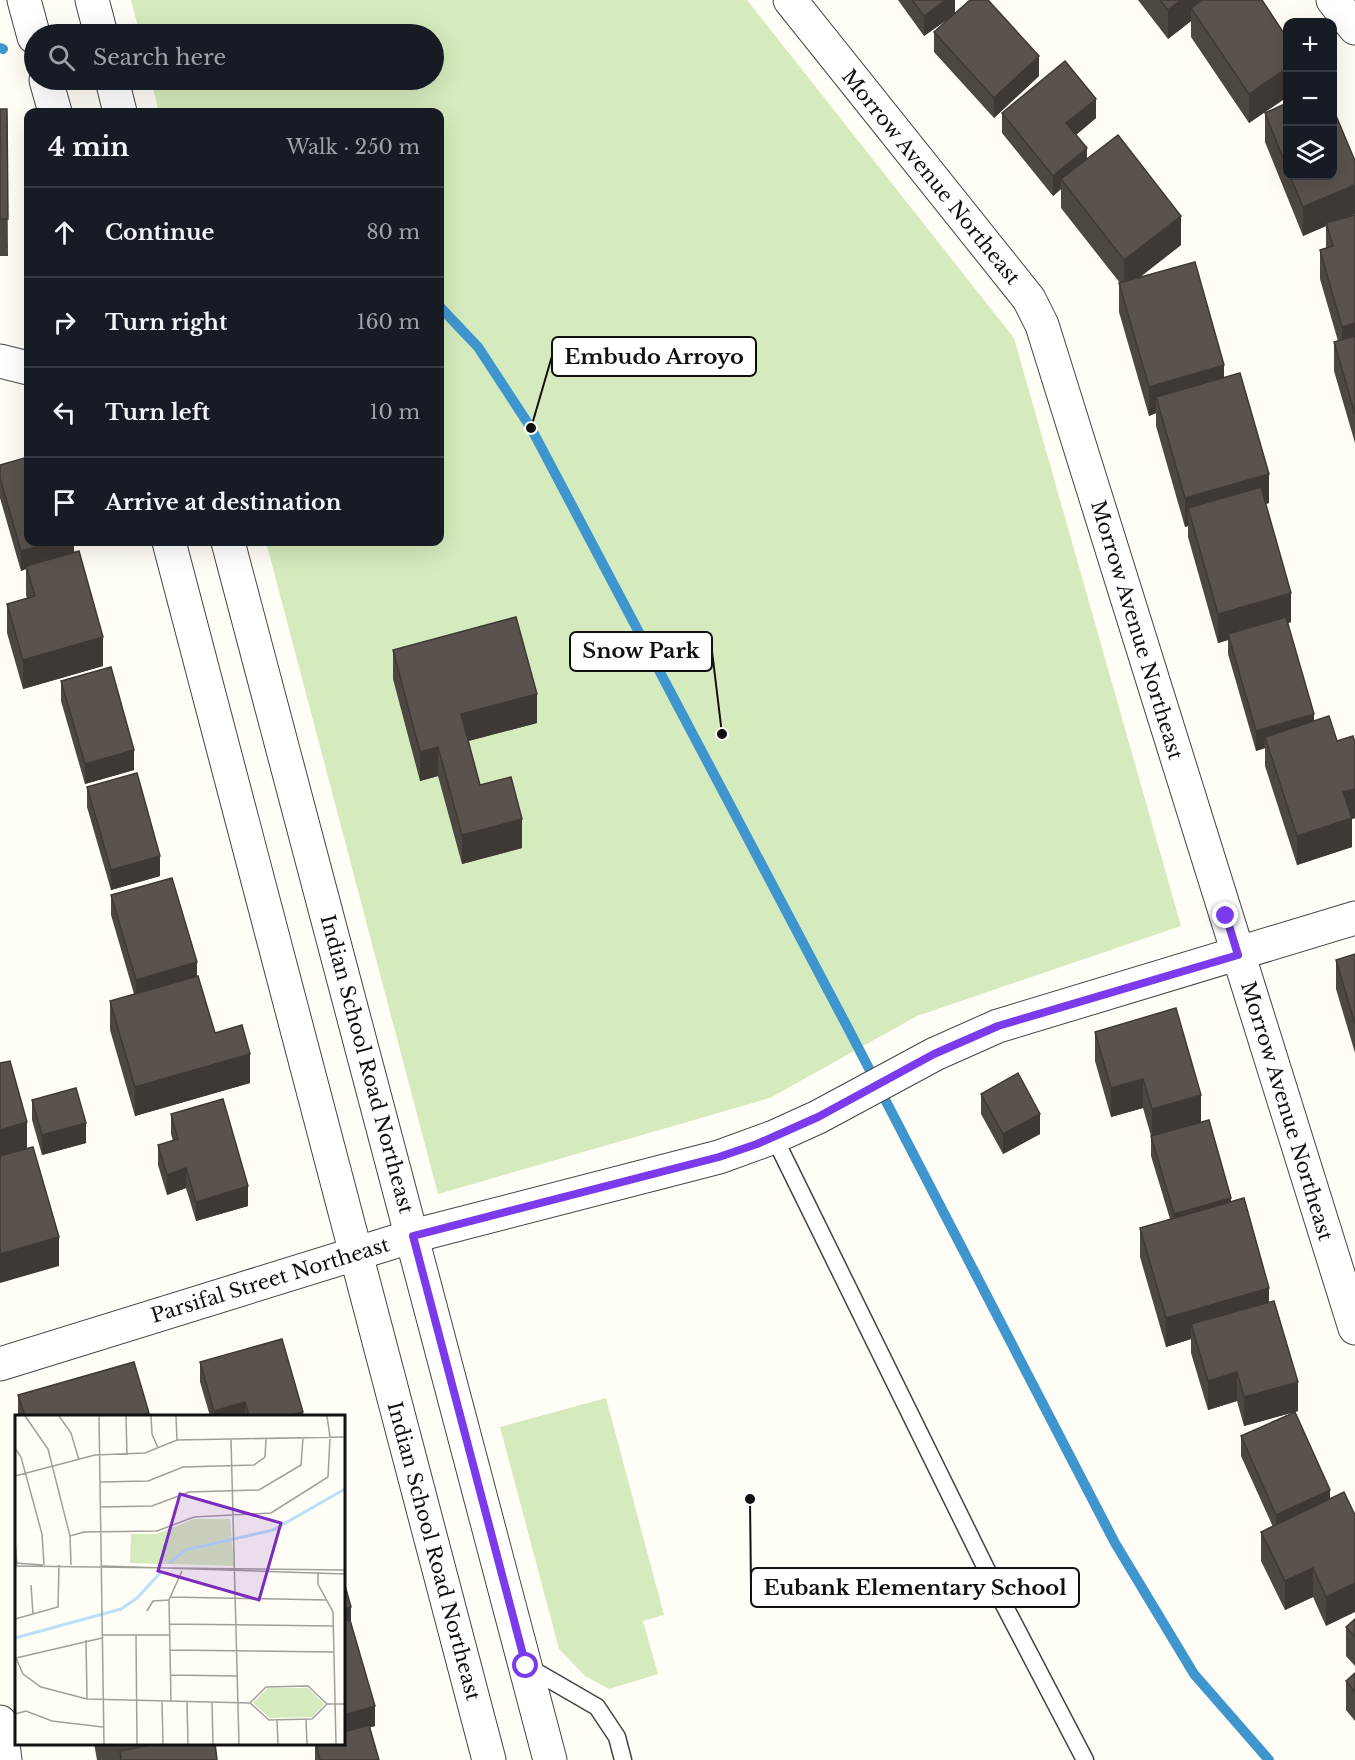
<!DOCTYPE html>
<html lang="en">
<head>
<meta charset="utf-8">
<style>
	:root { --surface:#171b24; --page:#242831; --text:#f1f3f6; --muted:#9ea1a6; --line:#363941 }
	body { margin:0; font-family:"Libre Baskerville",serif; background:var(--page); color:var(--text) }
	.controls { position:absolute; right:18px; top:18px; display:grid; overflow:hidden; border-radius:12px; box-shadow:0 6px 24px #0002 }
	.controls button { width:54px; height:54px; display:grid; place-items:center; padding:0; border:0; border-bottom:2px solid var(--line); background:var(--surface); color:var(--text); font:30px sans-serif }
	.stop { position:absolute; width:18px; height:18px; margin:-14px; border:4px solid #7c3aed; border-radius:50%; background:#fff }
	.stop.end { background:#7c3aed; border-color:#fff; box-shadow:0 2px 6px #0008 }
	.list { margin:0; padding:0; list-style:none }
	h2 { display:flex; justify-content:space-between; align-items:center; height:78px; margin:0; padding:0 24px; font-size:26px }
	h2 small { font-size:20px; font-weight:400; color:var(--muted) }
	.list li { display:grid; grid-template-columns:39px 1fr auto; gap:18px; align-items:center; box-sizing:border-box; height:90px; padding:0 24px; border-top:2px solid var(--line) }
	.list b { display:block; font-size:22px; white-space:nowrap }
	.list em { font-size:20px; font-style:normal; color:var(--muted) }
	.icon { flex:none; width:33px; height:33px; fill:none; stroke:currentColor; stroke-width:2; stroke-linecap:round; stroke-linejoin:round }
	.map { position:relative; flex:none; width:1355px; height:1760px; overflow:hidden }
	.search { position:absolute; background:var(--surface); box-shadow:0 6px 24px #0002; left:24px; top:24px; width:420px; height:66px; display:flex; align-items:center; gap:15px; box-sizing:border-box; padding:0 21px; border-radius:33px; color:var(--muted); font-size:22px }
	.panel { position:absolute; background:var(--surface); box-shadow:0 6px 24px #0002; left:24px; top:108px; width:420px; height:438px; border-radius:12px }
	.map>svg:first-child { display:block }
</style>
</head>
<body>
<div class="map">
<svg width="1355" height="1760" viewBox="0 0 1355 1760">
	<rect width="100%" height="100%" fill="#fffdf5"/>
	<!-- green -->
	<g fill="#d5ebbd">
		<path d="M 131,0 L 747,0 L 1014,338 L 1181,926 L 917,1016 L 770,1098 L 438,1194 L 266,542 L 440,542 L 440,112 L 159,112 L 151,80 L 434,80 L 434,34 L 140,34 Z"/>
		<path d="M 606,1398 L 664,1615 L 643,1621 L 658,1674 L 609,1689 L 585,1676 L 559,1649 L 500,1427 Z"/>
	</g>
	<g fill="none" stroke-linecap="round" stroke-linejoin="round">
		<!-- stream -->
		<g stroke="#3f96cf" stroke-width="10">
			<path d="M 0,48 L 3,49"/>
			<path d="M 440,307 L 478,347 L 531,428 L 849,1030 L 1115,1543 L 1194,1674 L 1269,1760"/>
		</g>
		<defs>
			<g id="service">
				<path d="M 774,1137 L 1003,1603 L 1085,1760"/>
				<path d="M 528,1667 L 597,1707 L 617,1737 L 623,1760"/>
			</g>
			<g id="minor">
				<path d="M 790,0 L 1029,299 L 1042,325 L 1355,1328"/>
				<path d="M 1333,0 L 1355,28"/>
				<path d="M 0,361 L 28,368"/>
				<path d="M 0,1364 L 413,1236 L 719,1157 L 774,1137 L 818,1117 L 935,1054 L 998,1026 L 1355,918"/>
				<path d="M 0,1722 L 5,1760"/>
			</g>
			<g id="tertiary">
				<path d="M 24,0 L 34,37"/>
				<path d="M 92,0 L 101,34"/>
				<path d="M 46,80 L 55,112"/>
				<path d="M 112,80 L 120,112"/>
				<path d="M 169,542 L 489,1760"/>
				<path d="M 228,542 L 550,1760"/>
			</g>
		</defs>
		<!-- service casing -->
		<use href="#service" stroke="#444" stroke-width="19"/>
		<!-- minor casing -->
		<use href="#minor" stroke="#444" stroke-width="35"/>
		<!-- tertiary casing -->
		<use href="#tertiary" stroke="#444" stroke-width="35"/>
		<!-- service -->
		<use href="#service" stroke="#fff" stroke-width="16"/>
		<!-- minor -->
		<use href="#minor" stroke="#fff" stroke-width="33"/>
		<!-- tertiary -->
		<use href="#tertiary" stroke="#fff" stroke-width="33"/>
	</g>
	<!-- wall -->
	<g fill="#4d4742">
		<path d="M 898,0 L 955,0 L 955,13 L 1039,76 L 994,118 L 934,52 L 934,32 L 954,15 L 924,36 Z"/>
		<path d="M 1138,0 L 1262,0 L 1287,38 L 1287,97 L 1249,123 L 1191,37 L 1191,21 L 1168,39 Z"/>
		<path d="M 1287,103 L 1287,176 L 1332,176 L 1355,215 L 1355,443 L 1334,371 L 1334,342 L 1338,341 L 1320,279 L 1320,250 L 1326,248 L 1326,226 L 1303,236 L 1265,142 L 1265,113 Z"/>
		<path d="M 0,109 L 7,109 L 8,256 L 0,256 Z"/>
		<path d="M 1002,113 L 1096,118 L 1076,135 L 1087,160 L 1181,245 L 1139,278 L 1224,377 L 1269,503 L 1265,504 L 1291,622 L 1288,623 L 1314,721 L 1337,741 L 1355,742 L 1355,818 L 1352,819 L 1352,847 L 1297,865 L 1265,766 L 1265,748 L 1256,751 L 1228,654 L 1228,640 L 1218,643 L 1188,537 L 1188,526 L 1185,527 L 1156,426 L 1156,413 L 1149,416 L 1119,312 L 1119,283 L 1120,283 L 1061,208 L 1061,189 L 1053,196 L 1002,133 Z"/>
		<path d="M 0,465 L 74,542 L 74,552 L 103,666 L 23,689 L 7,633 L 7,604 L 27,598 L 26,595 L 26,569 L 21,571 L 0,498 Z"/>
		<path d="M 393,650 L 537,723 L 468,741 L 480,785 L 522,848 L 462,864 L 438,776 L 420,781 L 393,679 Z"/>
		<path d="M 61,681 L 134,770 L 85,784 L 61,701 Z"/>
		<path d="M 87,787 L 160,876 L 111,890 L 87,807 Z"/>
		<path d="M 111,895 L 197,976 L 215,1033 L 250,1083 L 135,1116 L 110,1030 L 110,1001 L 134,994 L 111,915 Z"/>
		<path d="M 1355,954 L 1355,1053 L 1336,989 L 1336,960 Z"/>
		<path d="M 1095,1032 L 1201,1122 L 1269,1302 L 1298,1411 L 1244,1426 L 1237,1401 L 1208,1410 L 1191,1353 L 1191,1339 L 1166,1347 L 1140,1257 L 1140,1228 L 1170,1219 L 1151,1156 L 1151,1136 L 1143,1108 L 1111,1117 L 1095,1061 Z"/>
		<path d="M 981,1094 L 1040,1134 L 1003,1154 L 981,1114 Z"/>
		<path d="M 32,1100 L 86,1143 L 42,1155 L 32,1120 Z"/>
		<path d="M 171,1114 L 248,1206 L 196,1221 L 186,1188 L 167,1195 L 158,1165 L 158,1145 L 173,1141 L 171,1134 Z"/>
		<path d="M 200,1362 L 303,1416 L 210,1416 L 200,1382 Z"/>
		<path d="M 18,1395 L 149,1416 L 18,1416 Z"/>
		<path d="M 1241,1436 L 1330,1490 L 1326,1626 L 1313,1597 L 1285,1610 L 1261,1561 L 1261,1532 L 1273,1527 L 1241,1456 Z"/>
		<path d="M 1355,1619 L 1355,1666 L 1346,1656 L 1346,1627 Z"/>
		<path d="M 351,1623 L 375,1726 L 370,1727 L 379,1760 L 315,1760 L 315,1743 L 344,1743 Z"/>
		<path d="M 1355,1673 L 1355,1721 L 1346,1710 L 1346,1681 Z"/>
		<path d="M 94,1743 L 215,1743 L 217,1760 L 97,1760 Z"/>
	</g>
	<!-- shaded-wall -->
	<g fill="#3f3936">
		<path d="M 946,0 L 955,0 L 955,14 L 924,36 L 924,16 Z"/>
		<path d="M 1181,0 L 1217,0 L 1191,8 L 1191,21 L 1168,39 L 1168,10 Z"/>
		<path d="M 1039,56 L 1039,76 L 994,118 L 994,98 Z"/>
		<path d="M 1287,68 L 1287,97 L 1249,123 L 1249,94 Z"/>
		<path d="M 1096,99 L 1096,118 L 1066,143 L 1066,123 Z"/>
		<path d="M 1087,148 L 1087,168 L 1061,179 L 1061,189 L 1053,196 L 1053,176 Z"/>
		<path d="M 1355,185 L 1355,214 L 1326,223 L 1326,226 L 1303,236 L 1303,207 Z"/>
		<path d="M 1181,216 L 1181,245 L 1124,289 L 1124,260 Z"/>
		<path d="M 1355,323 L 1355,352 L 1342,356 L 1342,327 Z"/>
		<path d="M 1224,365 L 1224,394 L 1156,397 L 1156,413 L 1149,416 L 1149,387 Z"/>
		<path d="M 1269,474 L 1269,503 L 1193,525 L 1188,508 L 1188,526 L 1185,527 L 1185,498 Z"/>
		<path d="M 54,542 L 74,542 L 74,556 L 26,566 L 26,569 L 21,571 L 21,551 Z"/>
		<path d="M 1291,593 L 1291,622 L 1230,640 L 1228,634 L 1228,640 L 1218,643 L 1218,614 Z"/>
		<path d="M 103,637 L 103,666 L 23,689 L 23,660 Z"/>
		<path d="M 537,694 L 537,723 L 461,743 L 461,714 Z"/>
		<path d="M 1314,714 L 1314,734 L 1265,737 L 1265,748 L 1256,751 L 1256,731 Z"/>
		<path d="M 438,747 L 438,776 L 420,781 L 420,752 Z"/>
		<path d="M 134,750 L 134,770 L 85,784 L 85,764 Z"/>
		<path d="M 1355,789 L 1355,818 L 1352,819 L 1352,847 L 1297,865 L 1297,836 L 1343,792 Z"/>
		<path d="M 522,819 L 522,848 L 462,864 L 462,835 Z"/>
		<path d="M 160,856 L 160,876 L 111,890 L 111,870 Z"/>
		<path d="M 197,962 L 197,982 L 136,1000 L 136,980 Z"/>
		<path d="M 250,1054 L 250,1083 L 135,1116 L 135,1087 Z"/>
		<path d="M 1143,1079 L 1143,1108 L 1111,1117 L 1111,1088 Z"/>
		<path d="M 1201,1095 L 1201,1124 L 1152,1138 L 1152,1109 Z"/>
		<path d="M 1040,1114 L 1040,1134 L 1003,1154 L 1003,1134 Z"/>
		<path d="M 27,1122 L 27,1151 L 0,1159 L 0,1130 Z"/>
		<path d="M 86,1123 L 86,1143 L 42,1155 L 42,1135 Z"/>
		<path d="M 186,1168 L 186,1188 L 167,1195 L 167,1175 Z"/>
		<path d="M 248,1186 L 248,1206 L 196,1221 L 196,1202 Z"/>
		<path d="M 1231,1198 L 1231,1218 L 1174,1234 L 1174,1214 Z"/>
		<path d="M 59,1237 L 59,1266 L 0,1283 L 0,1254 Z"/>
		<path d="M 1269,1288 L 1269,1317 L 1191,1324 L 1191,1339 L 1166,1347 L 1166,1318 Z"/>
		<path d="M 1237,1372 L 1237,1401 L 1208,1410 L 1208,1381 Z"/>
		<path d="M 1298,1382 L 1298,1411 L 1244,1426 L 1244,1397 Z"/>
		<path d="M 245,1402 L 245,1416 L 214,1416 L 214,1411 Z"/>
		<path d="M 303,1412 L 303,1416 L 287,1416 Z"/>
		<path d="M 149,1413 L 149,1416 L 138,1416 Z"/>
		<path d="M 1330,1490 L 1330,1510 L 1276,1534 L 1276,1515 Z"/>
		<path d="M 1313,1568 L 1313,1597 L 1285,1610 L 1285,1581 Z"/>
		<path d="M 1355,1583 L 1355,1612 L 1326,1626 L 1326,1597 Z"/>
		<path d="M 351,1607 L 351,1627 L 344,1629 L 344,1609 Z"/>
		<path d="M 375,1706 L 375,1726 L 344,1735 L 344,1715 Z"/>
	</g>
	<!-- building -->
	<g fill="#5a524d" stroke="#3f3936" stroke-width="1.5">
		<path d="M 912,0 L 946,0 L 924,16 Z"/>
		<path d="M 970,0 L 988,0 L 1039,56 L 994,98 L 934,32 Z"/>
		<path d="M 1160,0 L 1181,0 L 1168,10 Z"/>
		<path d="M 1203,0 L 1262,0 L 1287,38 L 1287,68 L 1249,94 L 1191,8 Z"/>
		<path d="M 1065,61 L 1096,99 L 1066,123 L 1087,148 L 1053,176 L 1002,113 Z"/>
		<path d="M 1287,103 L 1287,168 L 1265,113 Z"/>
		<path d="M 1332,106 L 1355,161 L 1355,185 L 1303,207 L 1290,176 L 1332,176 Z"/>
		<path d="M 0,109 L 7,109 L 8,219 L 0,219 Z"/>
		<path d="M 1118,135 L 1181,216 L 1124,260 L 1061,179 Z"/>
		<path d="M 1355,215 L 1355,323 L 1342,327 L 1320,250 L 1333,246 L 1326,223 Z"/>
		<path d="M 1195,262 L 1224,365 L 1149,387 L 1119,283 Z"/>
		<path d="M 1355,336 L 1355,414 L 1334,342 Z"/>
		<path d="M 1240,373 L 1269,474 L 1185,498 L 1156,397 Z"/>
		<path d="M 28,457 L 28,542 L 54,542 L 21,551 L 0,478 L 0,465 Z"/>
		<path d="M 1261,487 L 1291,593 L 1218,614 L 1188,508 Z"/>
		<path d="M 79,551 L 103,637 L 23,660 L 7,604 L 35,596 L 26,566 Z"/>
		<path d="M 516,617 L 537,694 L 461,714 L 480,785 L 511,777 L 522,819 L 462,835 L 438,747 L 420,752 L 393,650 Z"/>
		<path d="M 1286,617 L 1314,714 L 1256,731 L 1228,634 Z"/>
		<path d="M 111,667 L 134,750 L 85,764 L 61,681 Z"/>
		<path d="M 1329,716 L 1337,741 L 1353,736 L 1355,742 L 1355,789 L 1343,792 L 1352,818 L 1297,836 L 1265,737 Z"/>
		<path d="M 137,773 L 160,856 L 111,870 L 87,787 Z"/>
		<path d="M 172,878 L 197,962 L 136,980 L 111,895 Z"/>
		<path d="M 1355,954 L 1355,1024 L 1336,960 Z"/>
		<path d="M 198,976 L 215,1033 L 242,1025 L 250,1054 L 135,1087 L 110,1001 Z"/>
		<path d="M 1176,1008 L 1201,1095 L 1152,1109 L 1143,1079 L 1111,1088 L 1095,1032 Z"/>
		<path d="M 10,1061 L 27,1122 L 0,1130 L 0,1063 Z"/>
		<path d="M 1018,1073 L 1040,1114 L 1003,1134 L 981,1094 Z"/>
		<path d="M 76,1088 L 86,1123 L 42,1135 L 32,1100 Z"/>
		<path d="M 223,1099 L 248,1186 L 196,1202 L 186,1168 L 167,1175 L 158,1145 L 178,1139 L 171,1114 Z"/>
		<path d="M 1209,1120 L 1231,1198 L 1174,1214 L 1151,1136 Z"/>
		<path d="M 33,1147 L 59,1237 L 0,1254 L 0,1156 Z"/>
		<path d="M 1244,1198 L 1269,1288 L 1166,1318 L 1140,1228 Z"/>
		<path d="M 1274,1301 L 1298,1382 L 1244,1397 L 1237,1372 L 1208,1381 L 1191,1324 Z"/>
		<path d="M 282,1339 L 303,1412 L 287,1416 L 249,1416 L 245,1402 L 214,1411 L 200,1362 Z"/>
		<path d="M 134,1362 L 149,1413 L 138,1416 L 25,1416 L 18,1395 Z"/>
		<path d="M 1295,1412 L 1330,1490 L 1276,1515 L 1241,1436 Z"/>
		<path d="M 1344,1492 L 1355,1515 L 1355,1583 L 1326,1597 L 1313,1568 L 1285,1581 L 1261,1532 Z"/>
		<path d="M 344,1582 L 351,1607 L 344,1609 Z"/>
		<path d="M 1355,1619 L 1355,1637 L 1346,1627 Z"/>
		<path d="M 350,1620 L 375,1706 L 344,1715 L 344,1622 Z"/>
		<path d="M 1355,1673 L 1355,1692 L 1346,1681 Z"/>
		<path d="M 369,1725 L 379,1760 L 320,1760 L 316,1743 L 344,1743 L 344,1732 Z"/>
		<path d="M 161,1743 L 215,1743 L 217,1760 L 121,1760 L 120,1751 Z"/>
	</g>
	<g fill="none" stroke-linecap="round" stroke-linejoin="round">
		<!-- route -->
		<path stroke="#7c3aed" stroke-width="8" d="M 526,1666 L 413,1236 L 719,1157 L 757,1144 L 818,1117 L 934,1054 L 998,1026 L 1238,955 L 1226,916"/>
	</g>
	<g text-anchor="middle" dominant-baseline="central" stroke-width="6" stroke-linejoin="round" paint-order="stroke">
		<!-- street labels -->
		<g font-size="20" fill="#111" stroke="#fff">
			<text transform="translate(931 177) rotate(51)">Morrow Avenue Northeast</text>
			<text transform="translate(1137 630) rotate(73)">Morrow Avenue Northeast</text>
			<text transform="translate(367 1064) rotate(75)">Indian School Road Northeast</text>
			<text transform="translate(1287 1111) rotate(73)">Morrow Avenue Northeast</text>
			<text transform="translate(270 1280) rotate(-17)">Parsifal Street Northeast</text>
			<text transform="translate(434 1551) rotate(75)">Indian School Road Northeast</text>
		</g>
	</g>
	<!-- overview -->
	<g transform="translate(15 1415)">
		<rect width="330" height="330" fill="#fffdf5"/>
		<path d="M 179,104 L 215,104 L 219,151 L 115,148 L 116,119 L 142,119 ZM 253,273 L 293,273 L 309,289 L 297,302 L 255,303 L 238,288 Z" fill="#d5ebbd"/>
		<path fill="none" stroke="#b9e0f7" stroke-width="3" d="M 154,148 L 171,135 L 258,115 L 330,74M 0,223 L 106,194 L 122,183 L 146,157"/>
		<path fill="none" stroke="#a09f9a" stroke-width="1.5" d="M 10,1 L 33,34 L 55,121 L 56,150M 44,1 L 56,18 L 64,45M 84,1 L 89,329M 111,1 L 112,40M 136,1 L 137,19 L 143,33M 161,1 L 162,25M 216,25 L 224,329M 0,33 L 6,42 L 27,119 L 29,150M 0,61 L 80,40 L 130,38 L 162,25 L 330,22M 85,67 L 133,66 L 168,52 L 239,50 L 250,42 L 251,24M 85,92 L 137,91 L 174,77 L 244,75 L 286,50 L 288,23M 55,121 L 69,117 L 142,116 L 179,102 L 256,98 L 313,62 L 315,22 L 312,1M 0,124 L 2,150M 0,148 L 28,150M 0,151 L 330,155M 87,151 L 330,159M 303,157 L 303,169 L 318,197 L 321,329M 16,170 L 18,199M 155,182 L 311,185M 132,196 L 138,186 L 154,185M 0,204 L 43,192 L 44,150M 154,209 L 318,211M 87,220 L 154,220M 121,220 L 122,329M 71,225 L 72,284M 155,235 L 318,237M 1,243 L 8,259 L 26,272 L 72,284 L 235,288 L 254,305 L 297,304 L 312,289 L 330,289M 1,243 L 87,223M 155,260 L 223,261M 147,287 L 148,329M 156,287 L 154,185 L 167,156M 172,287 L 173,329M 197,288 L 198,329M 235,288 L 251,272 L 293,271 L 312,289M 0,299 L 11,296 L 37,306 L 88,312M 291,304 L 292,329M 262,305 L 263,329"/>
		<path fill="#7b2cbf" fill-opacity="0.15" stroke="#7b2cbf" stroke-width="3" d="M 165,79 L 266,108 L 244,185 L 143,156 Z"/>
		<rect width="330" height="330" fill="none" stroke="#111" stroke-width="3"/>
	</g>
	<!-- callouts -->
	<path fill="none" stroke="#111" stroke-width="2" d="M531 428L552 356M722 734L712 651M750 1499L751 1588"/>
	<g fill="#111" stroke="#fff" stroke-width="2">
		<circle cx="531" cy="428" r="6"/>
		<circle cx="722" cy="734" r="6"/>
		<circle cx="750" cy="1499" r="6"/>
	</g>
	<g fill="#fff" stroke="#111" stroke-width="2">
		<rect x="552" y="337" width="204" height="39" rx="6"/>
		<rect x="570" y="632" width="142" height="39" rx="6"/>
		<rect x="751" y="1568" width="328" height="39" rx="6"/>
	</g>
	<g font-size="21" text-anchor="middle" font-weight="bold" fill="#111">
		<text x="654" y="364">Embudo Arroyo</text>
		<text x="641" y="658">Snow Park</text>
		<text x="915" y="1595">Eubank Elementary School</text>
	</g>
</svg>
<div class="controls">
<button>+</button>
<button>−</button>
<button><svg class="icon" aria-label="layers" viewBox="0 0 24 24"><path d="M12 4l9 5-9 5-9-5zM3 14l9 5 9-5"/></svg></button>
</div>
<div class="stop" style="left:526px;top:1666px"></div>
<div class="stop end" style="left:1226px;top:916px"></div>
<div class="search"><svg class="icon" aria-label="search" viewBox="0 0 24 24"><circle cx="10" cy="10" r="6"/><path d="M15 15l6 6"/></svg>Search here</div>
<section class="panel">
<h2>4 min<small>Walk · 250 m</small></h2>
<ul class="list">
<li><svg class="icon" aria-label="ahead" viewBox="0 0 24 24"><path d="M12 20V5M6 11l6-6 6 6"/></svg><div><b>Continue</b></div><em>80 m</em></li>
<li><svg class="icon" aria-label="right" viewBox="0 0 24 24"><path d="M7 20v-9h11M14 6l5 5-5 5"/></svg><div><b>Turn right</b></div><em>160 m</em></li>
<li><svg class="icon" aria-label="left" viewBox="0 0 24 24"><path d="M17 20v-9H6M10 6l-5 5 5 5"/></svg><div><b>Turn left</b></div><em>10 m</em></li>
<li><svg class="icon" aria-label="arrive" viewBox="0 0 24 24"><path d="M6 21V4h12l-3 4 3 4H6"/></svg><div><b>Arrive at destination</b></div></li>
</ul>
</section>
</div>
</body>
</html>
